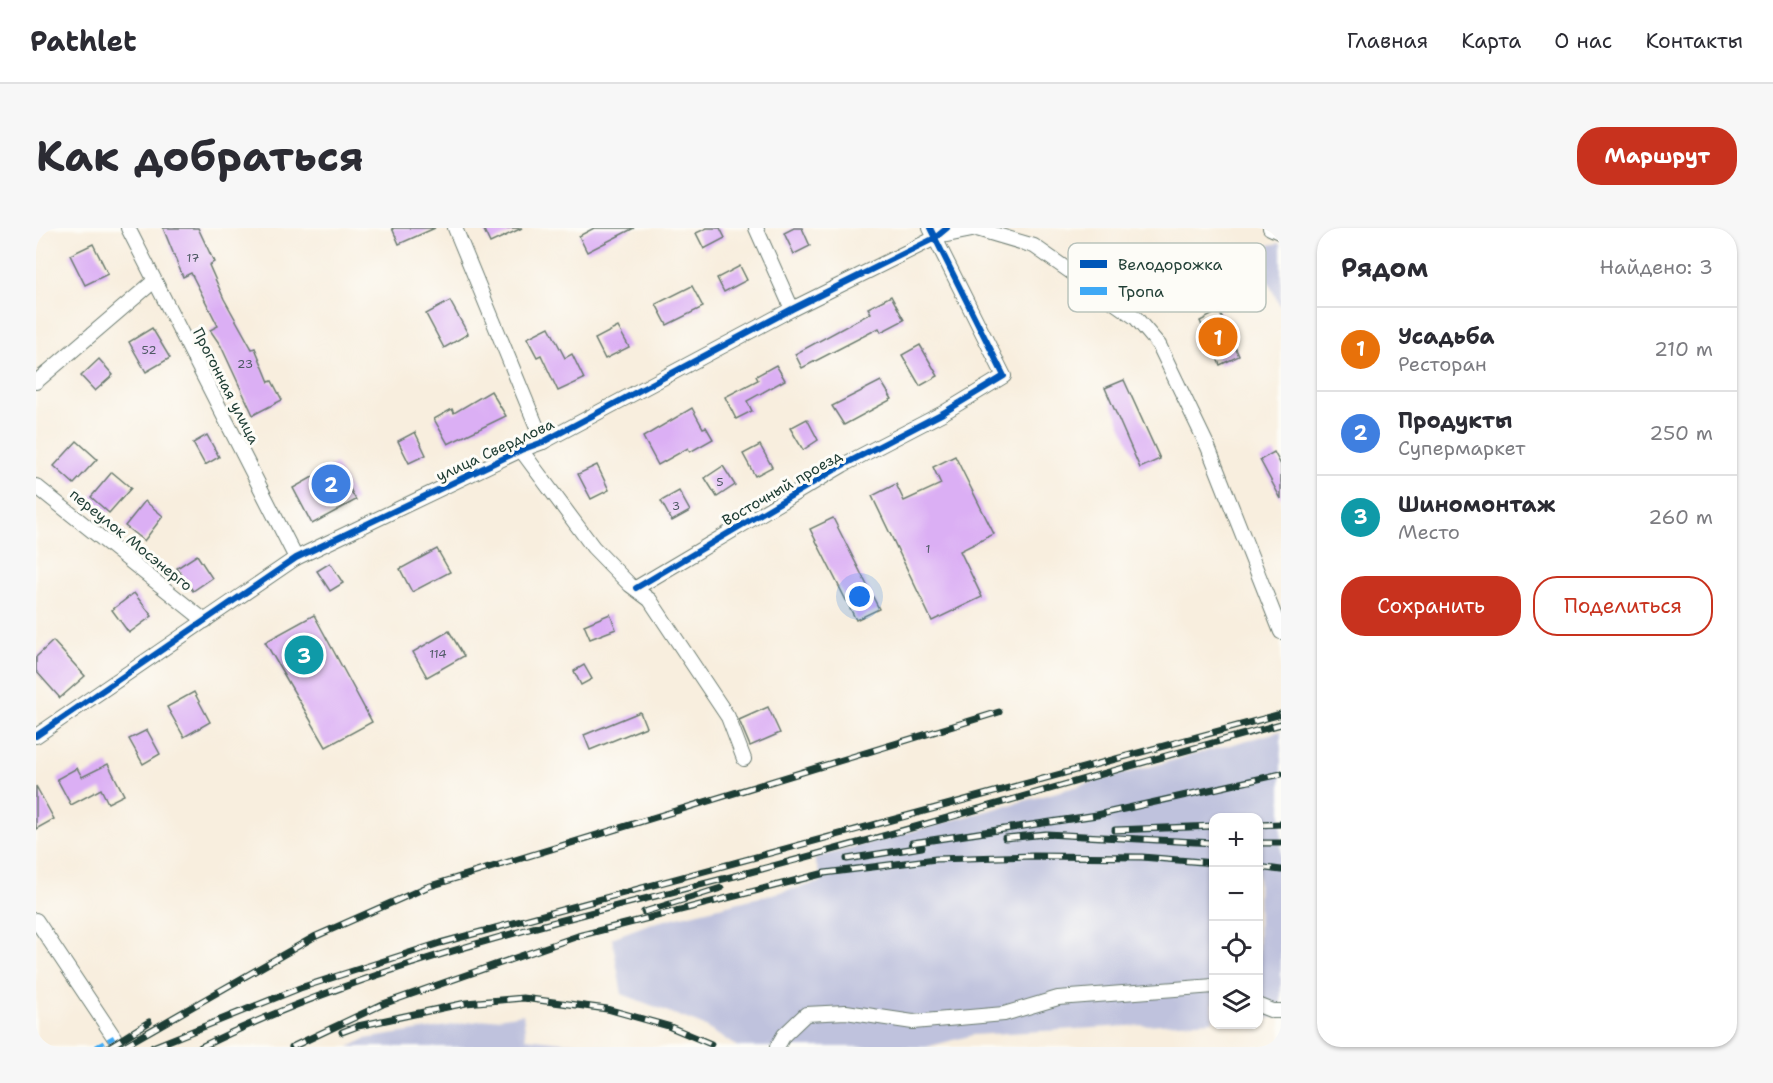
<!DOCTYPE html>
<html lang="ru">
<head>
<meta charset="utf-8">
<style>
	:root { --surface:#fff; --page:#f7f7f7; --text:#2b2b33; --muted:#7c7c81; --line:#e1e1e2; --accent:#c8321e }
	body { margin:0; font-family:"Shantell Sans",sans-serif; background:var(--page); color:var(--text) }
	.controls { position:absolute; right:18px; bottom:18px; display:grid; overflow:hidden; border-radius:12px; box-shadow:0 2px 4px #0004 }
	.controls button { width:54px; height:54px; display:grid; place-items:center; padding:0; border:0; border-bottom:2px solid var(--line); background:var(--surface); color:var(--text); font:30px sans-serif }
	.you { position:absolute; left:824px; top:369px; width:21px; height:21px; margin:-15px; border:4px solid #fff; border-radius:50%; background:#1a73e8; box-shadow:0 0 0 9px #1a73e833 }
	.badge { display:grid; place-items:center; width:39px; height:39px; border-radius:50%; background:var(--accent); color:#fff; font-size:20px; font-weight:700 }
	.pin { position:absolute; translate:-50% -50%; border:3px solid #fff; box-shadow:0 2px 6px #0006 }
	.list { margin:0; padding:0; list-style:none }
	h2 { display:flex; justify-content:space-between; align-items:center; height:78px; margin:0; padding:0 24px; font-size:26px }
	h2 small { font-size:20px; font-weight:400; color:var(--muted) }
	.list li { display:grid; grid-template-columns:39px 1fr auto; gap:18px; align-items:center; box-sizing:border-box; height:84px; padding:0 24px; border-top:2px solid var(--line) }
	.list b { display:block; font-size:22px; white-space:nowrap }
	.list p { margin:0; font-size:20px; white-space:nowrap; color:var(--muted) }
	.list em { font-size:20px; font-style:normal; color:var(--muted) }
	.actions { display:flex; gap:12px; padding:18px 24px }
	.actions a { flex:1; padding:14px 0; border:2px solid var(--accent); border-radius:24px; text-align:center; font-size:21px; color:var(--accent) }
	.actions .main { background:var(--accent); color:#fff }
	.icon { flex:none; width:33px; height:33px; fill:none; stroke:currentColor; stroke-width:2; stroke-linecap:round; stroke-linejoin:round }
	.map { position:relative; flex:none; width:1245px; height:819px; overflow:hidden; border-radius:24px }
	header { display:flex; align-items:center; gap:36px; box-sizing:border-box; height:84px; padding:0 30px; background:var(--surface); border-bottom:2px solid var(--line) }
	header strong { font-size:28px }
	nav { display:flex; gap:33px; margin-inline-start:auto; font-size:21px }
	.intro { display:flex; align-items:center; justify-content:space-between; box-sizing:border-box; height:144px; padding:0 36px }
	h1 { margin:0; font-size:42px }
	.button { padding:15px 27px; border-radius:24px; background:var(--accent); color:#fff; font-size:21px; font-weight:700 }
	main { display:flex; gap:36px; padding:0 36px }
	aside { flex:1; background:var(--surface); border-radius:24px; box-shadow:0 2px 4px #0004 }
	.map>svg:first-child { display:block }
</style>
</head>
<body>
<header>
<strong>Pathlet</strong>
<nav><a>Главная</a><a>Карта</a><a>О нас</a><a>Контакты</a></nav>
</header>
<div class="intro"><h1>Как добраться</h1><a class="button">Маршрут</a></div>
<main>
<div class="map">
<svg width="1245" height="819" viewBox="0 0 1245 819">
	<rect width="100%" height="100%" fill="#fdfcf7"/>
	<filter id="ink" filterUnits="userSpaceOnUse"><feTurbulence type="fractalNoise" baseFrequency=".0167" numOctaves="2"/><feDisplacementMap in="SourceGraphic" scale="12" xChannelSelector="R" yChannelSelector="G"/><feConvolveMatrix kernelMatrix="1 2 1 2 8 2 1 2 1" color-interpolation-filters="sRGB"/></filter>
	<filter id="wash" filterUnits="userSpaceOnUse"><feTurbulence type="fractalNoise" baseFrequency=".008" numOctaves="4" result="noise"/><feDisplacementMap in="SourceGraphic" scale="24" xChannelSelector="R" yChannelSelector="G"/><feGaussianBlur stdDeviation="1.35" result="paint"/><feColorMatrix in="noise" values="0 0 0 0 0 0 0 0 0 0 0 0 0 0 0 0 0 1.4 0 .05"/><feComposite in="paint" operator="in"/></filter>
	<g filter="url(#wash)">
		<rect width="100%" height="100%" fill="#f8eede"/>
		<!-- industrial -->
		<g fill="#bfc2dd">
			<path d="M 1245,15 L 1245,80 L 1216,20 Z"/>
			<path d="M 1245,503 L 1245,789 L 1223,791 L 1222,590 L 1178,590 L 1177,793 L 937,807 L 890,819 L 702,819 L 664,796 L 586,766 L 576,710 L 613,696 L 786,654 L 778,630 Z"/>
			<path d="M 487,786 L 490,810 L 575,819 L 313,819 L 329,811 Z"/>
		</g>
		<g id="blocks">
			<!-- building -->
			<g fill="#dbaff4">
				<path d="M 127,0 L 162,0 L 178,34 L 173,37 L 188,71 L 216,121 L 219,120 L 233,154 L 236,153 L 246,172 L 217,187 L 185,118 L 174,102 L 182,98 L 155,45 L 147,49 Z"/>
				<path d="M 356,0 L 399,0 L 363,16 Z"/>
				<path d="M 447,0 L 486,0 L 454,15 Z"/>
				<path d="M 558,0 L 598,0 L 551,24 L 543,8 Z"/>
				<path d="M 671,0 L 684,0 L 689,10 L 668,21 L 660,5 Z"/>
				<path d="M 758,0 L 766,0 L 774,18 L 758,26 L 748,5 Z"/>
				<path d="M 57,16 L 72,46 L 49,57 L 34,27 Z"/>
				<path d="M 704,38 L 711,52 L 688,64 L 681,50 Z"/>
				<path d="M 656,58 L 667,79 L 631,97 L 620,76 Z"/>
				<path d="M 855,68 L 868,92 L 845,104 L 843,100 L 766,140 L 759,126 L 835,85 L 832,80 Z"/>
				<path d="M 414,73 L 432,106 L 408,120 L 390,86 Z"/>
				<path d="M 1183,83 L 1203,128 L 1184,137 L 1164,93 Z"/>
				<path d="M 513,99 L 529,130 L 536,126 L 548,151 L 522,163 L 505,127 L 501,129 L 491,110 Z"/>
				<path d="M 582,99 L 593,119 L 569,131 L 559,111 Z"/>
				<path d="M 116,100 L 134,130 L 110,144 L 93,114 Z"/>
				<path d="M 884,117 L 902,148 L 884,158 L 866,127 Z"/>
				<path d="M 63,131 L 77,147 L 59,163 L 45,148 Z"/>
				<path d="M 740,137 L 749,152 L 711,173 L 716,183 L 700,191 L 689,169 L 722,152 L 720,148 Z"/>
				<path d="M 1088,152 L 1124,231 L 1104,240 L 1069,160 Z"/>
				<path d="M 845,153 L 856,171 L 808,197 L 796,178 Z"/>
				<path d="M 455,163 L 470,188 L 412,216 L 398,191 L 416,181 L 418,185 Z"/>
				<path d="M 656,180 L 667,200 L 670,199 L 677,211 L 654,224 L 652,220 L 622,237 L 607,209 Z"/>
				<path d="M 771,191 L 782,212 L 767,222 L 754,200 Z"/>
				<path d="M 379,204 L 390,227 L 373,235 L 362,213 Z"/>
				<path d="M 171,207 L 183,229 L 169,237 L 157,215 Z"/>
				<path d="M 41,213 L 61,231 L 38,256 L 18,238 Z"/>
				<path d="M 724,217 L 736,239 L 719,248 L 707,226 Z"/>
				<path d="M 1238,224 L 1245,237 L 1245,271 L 1224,232 Z"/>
				<path d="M 919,228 L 958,306 L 924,323 L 946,369 L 896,393 L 836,268 L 860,256 L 868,273 L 905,256 L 897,239 Z"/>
				<path d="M 300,236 L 320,272 L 276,296 L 257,260 Z"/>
				<path d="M 561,237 L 573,262 L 555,271 L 542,246 Z"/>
				<path d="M 687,238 L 699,257 L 681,269 L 669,250 Z"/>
				<path d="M 76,244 L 95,260 L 73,285 L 55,269 Z"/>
				<path d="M 643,263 L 654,283 L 636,293 L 625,273 Z"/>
				<path d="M 109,273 L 127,288 L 108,313 L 89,298 Z"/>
				<path d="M 797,290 L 843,381 L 820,392 L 774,301 Z"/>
				<path d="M 401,321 L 414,344 L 376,364 L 364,341 Z"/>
				<path d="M 161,327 L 176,350 L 157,363 L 141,340 Z"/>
				<path d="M 294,335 L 307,355 L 294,363 L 281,343 Z"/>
				<path d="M 98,365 L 116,388 L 93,405 L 76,382 Z"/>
				<path d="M 574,386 L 580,401 L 554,411 L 548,397 Z"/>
				<path d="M 278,387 L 336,494 L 290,519 L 229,414 Z"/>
				<path d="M 413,403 L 428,428 L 391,449 L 377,424 Z"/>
				<path d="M 17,413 L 49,448 L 24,470 L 0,443 L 0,429 Z"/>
				<path d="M 548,437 L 556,451 L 545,457 L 538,443 Z"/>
				<path d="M 158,464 L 174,494 L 148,509 L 131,479 Z"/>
				<path d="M 732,479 L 744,505 L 714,518 L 703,492 Z"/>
				<path d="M 604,484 L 610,499 L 554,522 L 548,507 Z"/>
				<path d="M 111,502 L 124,526 L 107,536 L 93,511 Z"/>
				<path d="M 72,536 L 88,567 L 72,575 L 65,561 L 35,577 L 21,551 L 41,540 L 46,549 Z"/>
				<path d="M 0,558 L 18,591 L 0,601 Z"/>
			</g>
		</g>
	</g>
	<g filter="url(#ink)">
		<use href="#blocks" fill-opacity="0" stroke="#6b7b70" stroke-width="1.5"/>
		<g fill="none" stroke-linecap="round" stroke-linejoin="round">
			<defs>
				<g id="minor">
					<path d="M 92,0 L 260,330"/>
					<path d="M 419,0 L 507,214"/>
					<path d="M 720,0 L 756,81"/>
					<path d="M 1234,0 L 1245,5"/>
					<path d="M 901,9 L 941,1 L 998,18 L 1100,90 L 1123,117 L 1172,219 L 1245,404"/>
					<path d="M 0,154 L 117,54"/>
					<path d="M 485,222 L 557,319 L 594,357 L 614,372 L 692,489 L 708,531"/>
					<path d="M 0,258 L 169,393"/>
					<path d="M 600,360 L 807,237 L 907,185 L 968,148 L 894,0"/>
					<path d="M 0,508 L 260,330 L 485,222 L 507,214 L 756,81 L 899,10 L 911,0"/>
					<path d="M 0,692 L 78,809"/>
					<path d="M 1222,777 L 1237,783 L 1245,783"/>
					<path d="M 741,819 L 748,807 L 770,786 L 810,784 L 877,794 L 968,786 L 1022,770 L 1178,758"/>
				</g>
			</defs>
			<!-- minor casing -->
			<use href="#minor" stroke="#6b7b70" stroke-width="16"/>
			<!-- minor -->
			<use href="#minor" stroke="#fff" stroke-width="14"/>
			<defs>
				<g id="rail">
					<path d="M 1222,597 L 1245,596"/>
					<path d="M 1079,602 L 1178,598"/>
					<path d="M 969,610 L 1010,606 L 1178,615"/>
					<path d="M 876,615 L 1061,587 L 1245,546"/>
					<path d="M 1222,615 L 1245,615"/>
					<path d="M 811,631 L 886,619"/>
					<path d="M 1222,639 L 1245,642"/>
					<path d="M 608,684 L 685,660"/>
					<path d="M 306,804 L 322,798 L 430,775 L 487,770 L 571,781 L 632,798 L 675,816"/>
					<path d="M 73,819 L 113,794"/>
					<path d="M 86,819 L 278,709 L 391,659 L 963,484"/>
					<path d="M 117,819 L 264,760 L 404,715 L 1245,486"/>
					<path d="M 165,819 C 342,732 536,690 726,641 C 900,595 1072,543 1245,496"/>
					<path d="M 256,819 L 347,776 L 542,708 L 789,645 L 900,631 L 998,628 L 1106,629 L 1178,635"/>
				</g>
			</defs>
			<!-- rail casing -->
			<use href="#rail" stroke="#1f3d34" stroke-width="7"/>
			<!-- rail -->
			<use href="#rail" stroke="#fdfcf7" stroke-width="4.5" stroke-dasharray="14" stroke-linecap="butt"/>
			<!-- quiet -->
			<path stroke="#3fa9f5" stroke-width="4.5" stroke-dasharray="9 4.5" stroke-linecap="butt" d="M 60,819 L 78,809"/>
			<defs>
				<g id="cycleway">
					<path d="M 600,360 L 807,237 L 907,185 L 968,148 L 894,0"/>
					<path d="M 0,508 L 260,330 L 485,222 L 507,214 L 756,81 L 899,10 L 911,0"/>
				</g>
			</defs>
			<!-- cycleway casing -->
			<use href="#cycleway" stroke="#fdfcf7" stroke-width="10"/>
			<!-- cycleway -->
			<use href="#cycleway" stroke="#0057b8" stroke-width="6"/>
		</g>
	</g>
	<g text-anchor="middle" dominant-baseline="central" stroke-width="6" stroke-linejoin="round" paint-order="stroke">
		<!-- number labels -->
		<g font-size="12" fill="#4e5a64">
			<text x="157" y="30">17</text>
			<text x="113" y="122">52</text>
			<text x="209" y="136">23</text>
			<text x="684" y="254">5</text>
			<text x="640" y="278">3</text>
			<text x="892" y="321">1</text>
			<text x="402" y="426">114</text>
		</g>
		<!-- street labels -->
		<g font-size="15" fill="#1f3d34" stroke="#fdfcf7">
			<text transform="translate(190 158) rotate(63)">Прогонная улица</text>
			<text transform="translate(459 222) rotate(-25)">улица Свердлова</text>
			<text transform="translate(746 260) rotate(-30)">Восточный проезд</text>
			<text transform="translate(95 312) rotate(39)">переулок Мосэнерго</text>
		</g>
	</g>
	<!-- legend -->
	<rect x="1032" y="15" width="198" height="69" rx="9" fill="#fdfcf7" stroke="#bac3bc" stroke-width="1.5"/>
	<rect x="1044" y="32" width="27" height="8" fill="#0057b8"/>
	<rect x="1044" y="59" width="27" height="8" fill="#3fa9f5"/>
	<g font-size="16" fill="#1f3d34">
		<text x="1082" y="42">Велодорожка</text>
		<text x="1082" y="69">Тропа</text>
	</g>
</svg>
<div class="controls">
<button>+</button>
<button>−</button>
<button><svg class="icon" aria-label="locate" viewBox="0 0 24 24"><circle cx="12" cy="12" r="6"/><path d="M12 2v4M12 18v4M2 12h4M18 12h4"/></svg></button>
<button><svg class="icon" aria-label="layers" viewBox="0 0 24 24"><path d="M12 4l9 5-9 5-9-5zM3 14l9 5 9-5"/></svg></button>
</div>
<div class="you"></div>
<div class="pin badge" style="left:1182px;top:109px;background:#e8710a">1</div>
<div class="pin badge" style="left:295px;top:256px;background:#3f7fe0">2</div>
<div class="pin badge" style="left:268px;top:427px;background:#0f9aa8">3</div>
</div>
<aside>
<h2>Рядом<small>Найдено: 3</small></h2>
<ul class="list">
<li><span class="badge" style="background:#e8710a">1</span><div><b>Усадьба</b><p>Ресторан</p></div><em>210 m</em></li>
<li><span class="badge" style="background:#3f7fe0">2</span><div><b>Продукты</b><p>Супермаркет</p></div><em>250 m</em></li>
<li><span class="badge" style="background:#0f9aa8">3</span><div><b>Шиномонтаж</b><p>Место</p></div><em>260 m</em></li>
</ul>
<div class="actions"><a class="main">Сохранить</a><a>Поделиться</a></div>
</aside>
</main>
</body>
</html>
